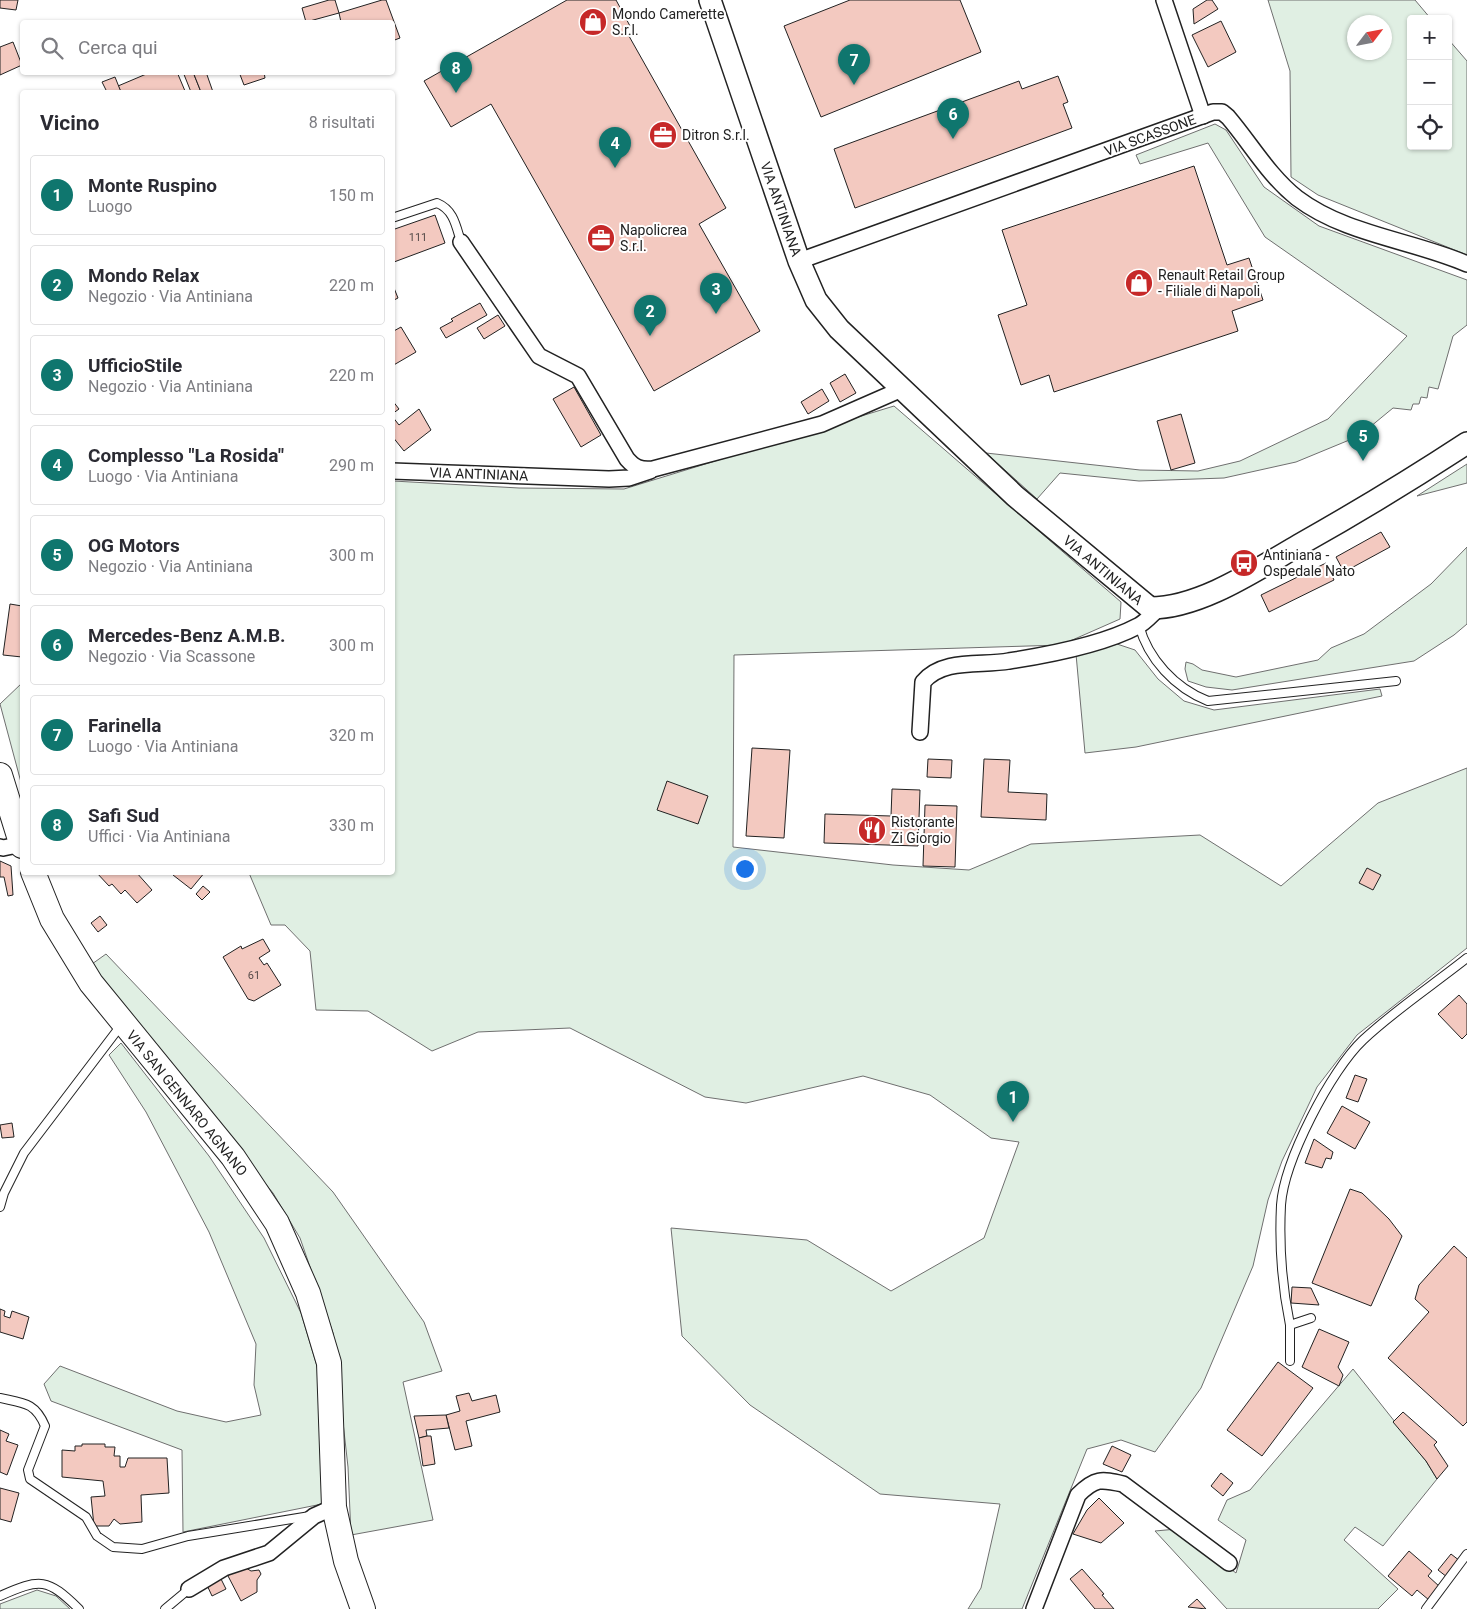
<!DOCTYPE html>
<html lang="it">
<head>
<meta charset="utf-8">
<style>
	:root { --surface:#fff; --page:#f2f2f3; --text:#2b2b33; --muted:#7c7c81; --line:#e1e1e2; --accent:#0f766e }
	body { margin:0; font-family:Roboto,sans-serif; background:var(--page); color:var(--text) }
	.controls { position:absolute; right:15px; top:15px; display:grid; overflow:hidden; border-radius:5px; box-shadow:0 1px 4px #0004 }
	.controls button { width:45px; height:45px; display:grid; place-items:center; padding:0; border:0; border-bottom:1px solid var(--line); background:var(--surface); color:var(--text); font:25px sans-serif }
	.compass { position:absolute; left:1347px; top:15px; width:45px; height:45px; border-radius:50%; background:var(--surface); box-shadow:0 1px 4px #0004; rotate:58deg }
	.you { position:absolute; left:744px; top:868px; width:18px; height:18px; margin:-12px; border:4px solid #fff; border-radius:50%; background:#1a73e8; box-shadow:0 0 0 8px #1a73e833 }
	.badge { display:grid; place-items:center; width:32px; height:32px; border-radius:50%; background:var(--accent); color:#fff; font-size:16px; font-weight:700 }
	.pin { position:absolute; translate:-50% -41px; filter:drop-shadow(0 1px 2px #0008) }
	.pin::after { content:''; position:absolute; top:26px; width:18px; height:15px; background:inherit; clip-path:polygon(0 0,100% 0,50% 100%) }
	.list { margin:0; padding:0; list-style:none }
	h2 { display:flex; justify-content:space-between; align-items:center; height:65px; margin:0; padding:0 20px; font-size:21px }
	h2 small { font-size:16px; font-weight:400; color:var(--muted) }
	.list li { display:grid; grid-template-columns:32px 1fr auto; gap:15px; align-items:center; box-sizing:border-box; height:80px; margin:0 10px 10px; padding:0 10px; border:1px solid var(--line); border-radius:5px }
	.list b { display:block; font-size:19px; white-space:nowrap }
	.list p { margin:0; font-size:16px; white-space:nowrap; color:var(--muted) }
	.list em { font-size:16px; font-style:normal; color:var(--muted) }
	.icon { flex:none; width:28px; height:28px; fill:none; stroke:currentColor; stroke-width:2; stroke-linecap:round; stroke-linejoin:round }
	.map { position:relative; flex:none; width:1467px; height:1609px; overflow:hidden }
	.search { position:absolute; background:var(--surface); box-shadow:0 1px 4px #0004; left:20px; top:20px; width:375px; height:55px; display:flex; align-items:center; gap:12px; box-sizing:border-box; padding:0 18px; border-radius:5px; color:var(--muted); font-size:19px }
	.panel { position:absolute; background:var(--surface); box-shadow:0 1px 4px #0004; left:20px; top:90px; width:375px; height:785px; border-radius:5px }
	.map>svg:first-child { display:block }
</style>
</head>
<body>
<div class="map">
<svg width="1467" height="1609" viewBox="0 0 1467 1609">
	<rect width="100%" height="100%" fill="#fff"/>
	<!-- green -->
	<g fill="#e0efe3" stroke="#6f6f6f" fill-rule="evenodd">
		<path d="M 1268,0 L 1415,0 L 1431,19 L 1411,19 L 1411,146 L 1448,146 L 1448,39 L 1467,61 L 1467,255 L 1318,195 L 1291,177 L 1290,71 ZM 1354,22 L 1384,22 L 1384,52 L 1354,52 Z"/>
		<path d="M 1215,124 L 1226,130 L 1264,187 L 1319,226 L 1467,280 L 1467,325 L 1453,336 L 1438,389 L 1429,387 L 1427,398 L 1421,397 L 1419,404 L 1413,404 L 1411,410 L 1393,408 L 1359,436 L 1296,462 L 1224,478 L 1139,481 L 1060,473 L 1037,499 L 986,453 L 1140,470 L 1198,471 L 1240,461 L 1328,419 L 1407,336 L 1265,237 L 1208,143 L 1140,164 L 1136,155 Z"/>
		<path d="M 894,406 L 1121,602 L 1120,619 L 1061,645 L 734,655 L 733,847 L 893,865 L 969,870 L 1031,844 L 1200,835 L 1281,886 L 1378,803 L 1467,768 L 1467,948 L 1357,1035 L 1317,1087 L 1282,1161 L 1268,1200 L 1253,1266 L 1201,1388 L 1155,1452 L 1121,1440 L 1087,1449 L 1022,1609 L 968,1609 L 981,1588 L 1000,1504 L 880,1494 L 750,1405 L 682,1336 L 671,1228 L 807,1240 L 891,1291 L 984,1238 L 1019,1142 L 991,1138 L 930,1095 L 863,1076 L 746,1103 L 705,1097 L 570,1028 L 478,1032 L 432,1051 L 368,1011 L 316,1010 L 310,951 L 285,925 L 271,925 L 249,873 L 392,872 L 393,481 L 519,488 L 624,489 Z"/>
		<path d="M 1467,464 L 1467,483 L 1417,496 Z"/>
		<path d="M 1467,547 L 1467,624 L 1454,635 L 1414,661 L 1232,690 L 1206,687 L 1188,681 L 1185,669 L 1186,662 L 1193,664 L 1202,670 L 1236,677 L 1318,660 L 1331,648 L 1364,634 L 1431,584 Z"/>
		<path d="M 1117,644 L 1135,650 L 1158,679 L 1184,701 L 1214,710 L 1380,689 L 1382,696 L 1136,747 L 1085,753 L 1076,654 Z"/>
		<path d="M 22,683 L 22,786 L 0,704 Z"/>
		<path d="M 106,954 L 333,1192 L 424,1322 L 442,1371 L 403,1382 L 433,1520 L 351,1535 L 348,1467 L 333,1333 L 300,1238 L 273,1193 L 131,1018 L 92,964 Z"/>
		<path d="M 121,1043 L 209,1156 L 264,1238 L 301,1313 L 319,1373 L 322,1504 L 183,1532 L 182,1450 L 51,1401 L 44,1384 L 60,1366 L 177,1411 L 226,1422 L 261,1415 L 254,1385 L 256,1344 L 209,1232 L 146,1112 L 109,1055 Z"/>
		<path d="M 1353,1369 L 1426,1461 L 1437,1479 L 1383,1546 L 1355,1527 L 1344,1540 L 1398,1589 L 1378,1609 L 1227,1609 L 1155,1531 L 1177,1529 L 1236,1573 L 1246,1540 L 1218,1520 L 1227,1500 L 1250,1490 Z"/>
		<path d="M 37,1590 L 56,1596 L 70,1609 L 0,1609 L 0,1604 Z"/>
	</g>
	<!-- building -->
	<g fill="#f3c9c0" stroke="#222">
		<path d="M 0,0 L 18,0 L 16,10 L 0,8 Z"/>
		<path d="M 329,0 L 335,0 L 339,13 L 306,22 L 302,8 Z"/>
		<path d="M 382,0 L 386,0 L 400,38 L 392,41 L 392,22 L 341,22 L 339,13 Z"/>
		<path d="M 567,0 L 616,0 L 630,26 L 625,29 L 726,208 L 699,224 L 760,331 L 654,391 L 491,104 L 451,127 L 424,81 Z"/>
		<path d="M 850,0 L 960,0 L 981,52 L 821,117 L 784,26 Z"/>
		<path d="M 1207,0 L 1212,0 L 1218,9 L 1194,24 L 1193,9 Z"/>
		<path d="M 1221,21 L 1236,52 L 1208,67 L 1192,35 Z"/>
		<path d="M 13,42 L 22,65 L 0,75 L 0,47 Z"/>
		<path d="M 151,72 L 177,72 L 185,91 L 121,92 L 118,86 Z"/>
		<path d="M 183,72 L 193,72 L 201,92 L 191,92 Z"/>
		<path d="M 193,72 L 206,72 L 213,92 L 201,92 Z"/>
		<path d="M 239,72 L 264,72 L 265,78 L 244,85 Z"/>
		<path d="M 1058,76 L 1068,102 L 1063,104 L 1072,128 L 855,208 L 834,149 L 1019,81 L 1022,89 Z"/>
		<path d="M 115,77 L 121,92 L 107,92 L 102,82 Z"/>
		<path d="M 1194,166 L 1227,265 L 1249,258 L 1263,300 L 1232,311 L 1238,331 L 1054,392 L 1049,375 L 1021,385 L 998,315 L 1027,305 L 1002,230 Z"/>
		<path d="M 435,215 L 445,243 L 394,262 L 392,230 Z"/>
		<path d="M 392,283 L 398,298 L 392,301 Z"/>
		<path d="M 480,303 L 487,315 L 446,338 L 440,328 L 453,321 L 451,319 Z"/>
		<path d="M 498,315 L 505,326 L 484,339 L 477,328 Z"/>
		<path d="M 401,327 L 416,352 L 392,366 L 392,332 Z"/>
		<path d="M 845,374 L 856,393 L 840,402 L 830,383 Z"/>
		<path d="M 574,387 L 601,435 L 581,447 L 553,399 Z"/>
		<path d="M 822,389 L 829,401 L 808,414 L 801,402 Z"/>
		<path d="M 392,400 L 399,409 L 392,414 Z"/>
		<path d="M 419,409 L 431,430 L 404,451 L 392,436 L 392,416 L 399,425 Z"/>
		<path d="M 1181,414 L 1195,463 L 1171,470 L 1157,421 Z"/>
		<path d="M 1381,532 L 1390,547 L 1344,572 L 1336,557 Z"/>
		<path d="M 1326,563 L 1334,580 L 1269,612 L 1261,595 Z"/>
		<path d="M 10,604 L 22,606 L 22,657 L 3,655 Z"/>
		<path d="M 752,748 L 790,750 L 784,838 L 746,836 Z"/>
		<path d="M 928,759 L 952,760 L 951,778 L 927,777 Z"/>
		<path d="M 984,759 L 1010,760 L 1008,792 L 1047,794 L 1046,820 L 981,817 Z"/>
		<path d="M 667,781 L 708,796 L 698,824 L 657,810 Z"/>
		<path d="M 892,789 L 920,790 L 918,846 L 824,843 L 825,814 L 891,816 Z"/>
		<path d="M 925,805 L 957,806 L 955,867 L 923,866 Z"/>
		<path d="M 0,861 L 11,866 L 13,895 L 8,896 L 4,877 L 0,877 Z"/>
		<path d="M 1367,868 L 1381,875 L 1373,890 L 1359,883 Z"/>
		<path d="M 96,872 L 136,872 L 152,890 L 137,903 L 125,890 L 121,894 L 112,884 L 109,886 Z"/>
		<path d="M 175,872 L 205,872 L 191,889 L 173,875 Z"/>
		<path d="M 203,886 L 210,892 L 202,900 L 196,894 Z"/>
		<path d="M 100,916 L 107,925 L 98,932 L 91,923 Z"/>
		<path d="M 263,939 L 270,951 L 259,958 L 264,965 L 267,963 L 281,985 L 254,1001 L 248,999 L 223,957 L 241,946 L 242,949 Z"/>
		<path d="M 1459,995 L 1467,1004 L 1467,1034 L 1462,1039 L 1438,1014 Z"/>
		<path d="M 1355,1075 L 1367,1079 L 1358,1102 L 1346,1098 Z"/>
		<path d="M 1342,1106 L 1370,1122 L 1355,1149 L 1327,1133 Z"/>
		<path d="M 12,1123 L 14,1137 L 2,1138 L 0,1125 Z"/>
		<path d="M 1314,1139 L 1333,1152 L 1331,1159 L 1326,1158 L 1322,1168 L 1305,1163 Z"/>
		<path d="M 1350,1189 L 1362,1193 L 1389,1219 L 1402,1236 L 1371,1306 L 1312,1283 Z"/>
		<path d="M 1454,1246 L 1467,1258 L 1467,1422 L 1463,1426 L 1388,1358 L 1429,1312 L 1415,1299 L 1419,1285 Z"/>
		<path d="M 1292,1287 L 1311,1288 L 1319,1305 L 1291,1303 Z"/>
		<path d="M 0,1309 L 5,1311 L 4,1316 L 10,1318 L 12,1311 L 29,1317 L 23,1339 L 0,1332 Z"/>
		<path d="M 1319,1329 L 1349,1342 L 1338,1367 L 1343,1375 L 1339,1386 L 1302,1367 Z"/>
		<path d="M 1278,1362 L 1313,1388 L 1262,1456 L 1227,1430 Z"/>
		<path d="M 469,1393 L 472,1401 L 496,1395 L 500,1412 L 466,1421 L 472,1446 L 455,1450 L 446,1415 L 460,1411 L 456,1396 Z"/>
		<path d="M 1403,1412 L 1437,1442 L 1434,1445 L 1448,1466 L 1437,1479 L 1426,1461 L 1393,1422 Z"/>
		<path d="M 446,1415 L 449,1428 L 426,1430 L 427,1436 L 419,1438 L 414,1416 Z"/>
		<path d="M 0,1430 L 9,1434 L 6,1441 L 18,1445 L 7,1475 L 0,1472 Z"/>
		<path d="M 427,1436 L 431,1436 L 435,1464 L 423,1466 L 419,1438 Z"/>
		<path d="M 82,1444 L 105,1444 L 105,1447 L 115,1447 L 114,1456 L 120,1456 L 120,1467 L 125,1467 L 128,1458 L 167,1458 L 169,1493 L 141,1495 L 142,1522 L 120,1524 L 114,1519 L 109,1526 L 94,1526 L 91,1497 L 105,1496 L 103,1481 L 62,1477 L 62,1450 L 75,1451 L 75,1446 L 82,1446 Z"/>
		<path d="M 1112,1446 L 1131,1455 L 1122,1472 L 1103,1464 Z"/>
		<path d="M 1221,1473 L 1233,1483 L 1223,1496 L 1211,1486 Z"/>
		<path d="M 0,1488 L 19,1493 L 11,1522 L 0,1519 Z"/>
		<path d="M 1099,1498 L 1124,1523 L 1101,1543 L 1073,1534 L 1087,1510 Z"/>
		<path d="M 1409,1551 L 1432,1571 L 1428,1576 L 1440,1587 L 1429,1600 L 1417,1590 L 1412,1596 L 1388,1576 Z"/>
		<path d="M 1451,1554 L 1460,1561 L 1447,1577 L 1438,1570 Z"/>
		<path d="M 243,1566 L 251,1571 L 259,1570 L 261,1574 L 257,1580 L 257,1592 L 241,1601 L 227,1574 Z"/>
		<path d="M 1082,1569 L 1104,1594 L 1102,1595 L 1114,1609 L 1095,1609 L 1070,1579 Z"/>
		<path d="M 220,1577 L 226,1589 L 212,1596 L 206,1583 Z"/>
		<path d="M 1197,1599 L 1206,1609 L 1188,1607 Z"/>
	</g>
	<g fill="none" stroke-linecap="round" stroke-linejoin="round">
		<defs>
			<g id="lane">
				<path d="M 392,218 L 437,203 C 454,210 456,226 461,242"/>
				<path d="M 1139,625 C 1148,659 1175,688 1208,701 L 1396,681"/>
				<path d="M 0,1207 L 4,1193 L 24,1153 L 122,1024"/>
				<path d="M 1311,1318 L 1290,1325 C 1282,1286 1279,1245 1281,1205 C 1284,1161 1331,1070 1363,1040 C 1395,1010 1433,985 1467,958"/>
				<path d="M 1290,1325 L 1290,1361"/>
				<path d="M 0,1398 C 23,1403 35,1402 45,1426 L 28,1470 L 30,1479 L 86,1517 L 97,1536 L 113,1547 L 142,1549 L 188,1536 L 310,1516"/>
				<path d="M 0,1596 C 41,1578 47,1578 79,1609"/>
				<path d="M 165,1609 L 189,1589"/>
				<path d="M 1426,1609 L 1467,1554"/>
			</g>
			<g id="street">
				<path d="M 1164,0 L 1203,116"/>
				<path d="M 461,242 L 539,356 L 578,376 L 627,459 C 635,468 640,470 653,469 L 822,424 L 902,389"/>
				<path d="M 799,261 L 1213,112 L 1222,112 L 1228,117 C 1251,144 1269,176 1297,198 C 1346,235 1412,240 1467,264"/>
				<path d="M 392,471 L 609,479 L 629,478 L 650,471"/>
				<path d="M 920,732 L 923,682 C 943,658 981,666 1009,661 C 1048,655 1104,644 1138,626 C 1146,622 1152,614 1159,608"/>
				<path d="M 0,847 L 3,848 L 22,844"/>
				<path d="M 189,1589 L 224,1568 L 269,1553 L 314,1516 L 334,1507"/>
				<path d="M 1034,1609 L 1078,1495 C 1095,1478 1101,1479 1123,1484 L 1229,1563"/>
			</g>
			<path id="secondary" d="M 710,0 L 799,261 L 816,300 L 839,329 L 1015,496 L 1150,608 C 1200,608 1256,570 1299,545 C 1356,513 1412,479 1467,443"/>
			<g id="primary">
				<path d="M 0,775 L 22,846"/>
				<path d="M 33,872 L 52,919 L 91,983 L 233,1157 L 277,1223 L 308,1293 L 329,1363 L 334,1507 L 346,1561 L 363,1609"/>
			</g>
		</defs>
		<!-- lane casing -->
		<use href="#lane" stroke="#222" stroke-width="10"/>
		<!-- street casing -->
		<use href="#street" stroke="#222" stroke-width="18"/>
		<!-- secondary casing -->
		<use href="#secondary" stroke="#222" stroke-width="24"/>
		<!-- primary casing -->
		<use href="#primary" stroke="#222" stroke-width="26"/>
		<!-- lane -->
		<use href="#lane" stroke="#fff" stroke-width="8"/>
		<!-- street -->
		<use href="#street" stroke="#fff" stroke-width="15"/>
		<!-- secondary -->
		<use href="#secondary" stroke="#fff" stroke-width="21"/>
		<!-- primary -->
		<use href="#primary" stroke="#fff" stroke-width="24"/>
	</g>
	<!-- icons -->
	<defs>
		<symbol id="shop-disc" viewBox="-11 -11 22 22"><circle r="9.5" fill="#c62828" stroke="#fff"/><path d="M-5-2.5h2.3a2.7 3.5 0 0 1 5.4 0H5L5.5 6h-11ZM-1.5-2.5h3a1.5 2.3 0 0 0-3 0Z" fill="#fff"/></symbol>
		<symbol id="office-disc" viewBox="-11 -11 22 22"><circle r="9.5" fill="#c62828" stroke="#fff"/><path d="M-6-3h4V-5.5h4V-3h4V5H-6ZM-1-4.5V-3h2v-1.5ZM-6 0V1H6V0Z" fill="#fff"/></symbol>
		<symbol id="bus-disc" viewBox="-11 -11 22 22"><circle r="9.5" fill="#c62828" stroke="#fff"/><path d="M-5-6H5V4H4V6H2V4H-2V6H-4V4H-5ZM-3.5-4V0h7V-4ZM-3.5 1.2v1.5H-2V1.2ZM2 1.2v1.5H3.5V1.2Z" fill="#fff"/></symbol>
		<symbol id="restaurant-disc" viewBox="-11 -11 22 22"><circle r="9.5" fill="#c62828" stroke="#fff"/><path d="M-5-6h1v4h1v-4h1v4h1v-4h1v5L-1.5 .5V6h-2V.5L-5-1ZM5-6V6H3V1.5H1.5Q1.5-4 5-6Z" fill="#fff"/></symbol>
	</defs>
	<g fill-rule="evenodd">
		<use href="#shop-disc" x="577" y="6" width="32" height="32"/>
		<use href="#office-disc" x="647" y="119" width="32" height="32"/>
		<use href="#office-disc" x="585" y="222" width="32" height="32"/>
		<use href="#shop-disc" x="1123" y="267" width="32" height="32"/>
		<use href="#bus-disc" x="1228" y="547" width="32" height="32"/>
		<use href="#restaurant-disc" x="856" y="814" width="32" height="32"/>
	</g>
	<g text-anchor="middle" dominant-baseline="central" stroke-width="4" stroke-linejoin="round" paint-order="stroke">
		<!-- number labels -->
		<g font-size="11" fill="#564c4a">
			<text x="418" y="237">111</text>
			<text x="254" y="975">61</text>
		</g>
		<!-- poi labels -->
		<g font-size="14" fill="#222" stroke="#fff" text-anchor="start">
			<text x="612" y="14">Mondo Camerette<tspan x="612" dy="16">S.r.l.</tspan></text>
			<text x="682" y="135">Ditron S.r.l.</text>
			<text x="620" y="230">Napolicrea<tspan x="620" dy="16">S.r.l.</tspan></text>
			<text x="1158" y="275">Renault Retail Group<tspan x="1158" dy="16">- Filiale di Napoli</tspan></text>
			<text x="1263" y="555">Antiniana -<tspan x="1263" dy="16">Ospedale Nato</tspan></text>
			<text x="891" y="822">Ristorante<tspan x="891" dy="16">Zi Giorgio</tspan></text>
		</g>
		<!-- street labels -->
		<g font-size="14" fill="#222" stroke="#fff">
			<text transform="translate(1150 135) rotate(-20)">VIA SCASSONE</text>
			<text transform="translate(781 209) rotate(71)">VIA ANTINIANA</text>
			<text transform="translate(479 474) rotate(2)">VIA ANTINIANA</text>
			<text transform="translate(1103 570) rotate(40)">VIA ANTINIANA</text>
			<text transform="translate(187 1103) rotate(51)">VIA SAN GENNARO AGNANO</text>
		</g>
	</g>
</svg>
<div class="controls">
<button>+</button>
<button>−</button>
<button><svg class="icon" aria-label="locate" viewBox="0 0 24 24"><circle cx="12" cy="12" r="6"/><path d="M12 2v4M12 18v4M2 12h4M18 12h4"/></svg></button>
</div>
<svg class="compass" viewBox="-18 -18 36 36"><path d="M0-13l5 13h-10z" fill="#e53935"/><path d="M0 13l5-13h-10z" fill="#7c7c81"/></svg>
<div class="you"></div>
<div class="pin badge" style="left:1013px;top:1122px">1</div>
<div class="pin badge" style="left:650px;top:336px">2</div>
<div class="pin badge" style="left:716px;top:314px">3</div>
<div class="pin badge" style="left:615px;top:168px">4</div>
<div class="pin badge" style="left:1363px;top:461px">5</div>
<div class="pin badge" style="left:953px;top:139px">6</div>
<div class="pin badge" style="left:854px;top:85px">7</div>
<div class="pin badge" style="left:456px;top:93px">8</div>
<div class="search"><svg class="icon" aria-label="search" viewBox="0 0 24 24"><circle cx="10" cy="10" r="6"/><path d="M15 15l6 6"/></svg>Cerca qui</div>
<section class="panel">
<h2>Vicino<small>8 risultati</small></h2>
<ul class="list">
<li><span class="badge">1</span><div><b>Monte Ruspino</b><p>Luogo</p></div><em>150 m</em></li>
<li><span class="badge">2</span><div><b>Mondo Relax</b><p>Negozio · Via Antiniana</p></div><em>220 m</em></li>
<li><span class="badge">3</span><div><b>UfficioStile</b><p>Negozio · Via Antiniana</p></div><em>220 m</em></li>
<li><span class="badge">4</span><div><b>Complesso &quot;La Rosida&quot;</b><p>Luogo · Via Antiniana</p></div><em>290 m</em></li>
<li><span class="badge">5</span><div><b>OG Motors</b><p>Negozio · Via Antiniana</p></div><em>300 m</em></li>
<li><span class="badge">6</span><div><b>Mercedes-Benz A.M.B.</b><p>Negozio · Via Scassone</p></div><em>300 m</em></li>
<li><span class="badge">7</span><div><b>Farinella</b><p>Luogo · Via Antiniana</p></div><em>320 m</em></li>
<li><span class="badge">8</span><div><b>Safi Sud</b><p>Uffici · Via Antiniana</p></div><em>330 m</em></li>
</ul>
</section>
</div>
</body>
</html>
